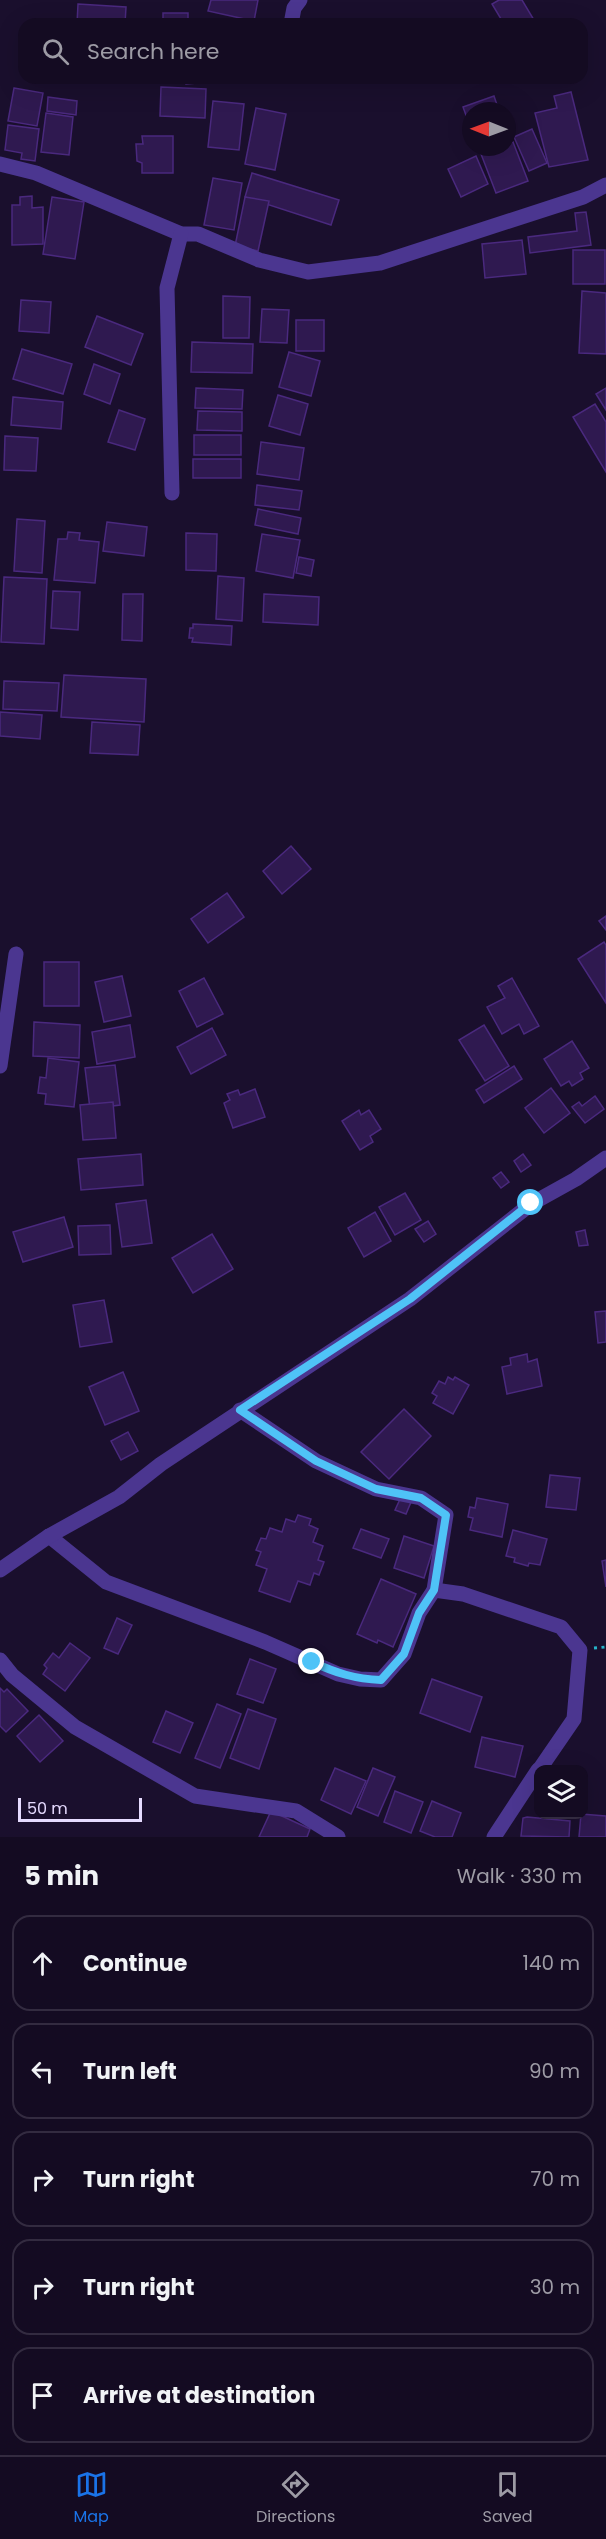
<!DOCTYPE html>
<html lang="en">
<head>
<meta charset="utf-8">
<style>
	:root { --surface:#140b22; --page:#21192f; --text:#f1f3f6; --muted:#9d9ba5; --line:#332b40; --accent:#1a73e8 }
	body { margin:0; font-family:Poppins,sans-serif; background:var(--page); color:var(--text) }
	.controls { position:absolute; right:18px; bottom:18px; display:grid; overflow:hidden; border-radius:12px; box-shadow:0 6px 24px #0002 }
	.controls button { width:54px; height:54px; display:grid; place-items:center; padding:0; border:0; border-bottom:2px solid var(--line); background:var(--surface); color:var(--text); font:30px sans-serif }
	.compass { position:absolute; left:462px; top:102px; width:54px; height:54px; border-radius:50%; background:var(--surface); box-shadow:0 6px 24px #0002; rotate:271deg }
	.scale { position:absolute; left:18px; bottom:15px; width:124px; box-sizing:border-box; padding-left:6px; border:3px solid #e6dbff; border-top:0; font-size:16px; line-height:21px; white-space:nowrap; color:#e6dbff; -webkit-text-stroke:4px #1a0f2d; paint-order:stroke }
	.stop { position:absolute; width:18px; height:18px; margin:-14px; border:4px solid #4fc3f7; border-radius:50%; background:#fff }
	.stop.end { background:#4fc3f7; border-color:#fff; box-shadow:0 2px 6px #0008 }
	.list { margin:0; padding:0; list-style:none }
	h2 { display:flex; justify-content:space-between; align-items:center; height:78px; margin:0; padding:0 24px; font-size:26px }
	h2 small { font-size:20px; font-weight:400; color:var(--muted) }
	.list li { display:grid; grid-template-columns:39px 1fr auto; gap:18px; align-items:center; box-sizing:border-box; height:96px; margin:0 12px 12px; padding:0 12px; border:2px solid var(--line); border-radius:18px }
	.list b { display:block; font-size:22px; white-space:nowrap }
	.list em { font-size:20px; font-style:normal; color:var(--muted) }
	.icon { flex:none; width:33px; height:33px; fill:none; stroke:currentColor; stroke-width:2; stroke-linecap:round; stroke-linejoin:round }
	.map { position:relative; flex:none; width:606px; height:1837px; overflow:hidden }
	.search { position:absolute; background:var(--surface); box-shadow:0 6px 24px #0002; left:18px; right:18px; top:18px; height:66px; display:flex; align-items:center; gap:15px; box-sizing:border-box; padding:0 21px; border-radius:18px; color:var(--muted); font-size:22px }
	.sheet { height:618px; background:var(--surface) }
	nav { display:flex; justify-content:space-around; align-items:center; box-sizing:border-box; height:84px; border-top:2px solid var(--line); background:var(--surface); font-size:16px; color:var(--muted) }
	nav a { display:grid; justify-items:center; gap:3px }
	nav .on { color:var(--accent) }
	.map>svg:first-child { display:block }
</style>
</head>
<body>
<div class="map">
<svg width="606" height="1837" viewBox="0 0 606 1837">
	<rect width="100%" height="100%" fill="#1a0f2d"/>
	<!-- building -->
	<g fill="#2f1950" stroke="#4a297e" stroke-width="1.5">
		<path d="M 211,0 L 258,0 L 254,21 L 208,11 Z"/>
		<path d="M 499,0 L 522,0 L 534,20 L 528,24 L 504,24 L 492,4 Z"/>
		<path d="M 78,4 L 126,7 L 125,24 L 77,24 Z"/>
		<rect x="163" y="13" width="25" height="11"/>
		<path d="M 186,78 L 197,78 L 197,83 L 186,84 Z"/>
		<path d="M 161,87 L 206,89 L 205,118 L 160,116 Z"/>
		<path d="M 14,88 L 43,93 L 37,126 L 8,121 Z"/>
		<path d="M 571,92 L 588,160 L 549,167 L 535,113 L 557,108 L 554,96 Z"/>
		<path d="M 494,96 L 499,111 L 471,111 L 471,129 L 463,107 Z"/>
		<path d="M 48,97 L 77,101 L 76,115 L 47,111 Z"/>
		<path d="M 213,101 L 244,104 L 239,150 L 208,147 Z"/>
		<path d="M 256,108 L 286,114 L 275,170 L 245,164 Z"/>
		<path d="M 46,113 L 73,117 L 69,155 L 41,152 Z"/>
		<path d="M 8,125 L 39,129 L 35,161 L 21,159 L 22,153 L 5,150 Z"/>
		<path d="M 532,129 L 547,163 L 529,171 L 514,137 Z"/>
		<path d="M 142,136 L 173,136 L 173,173 L 142,173 L 142,163 L 137,161 L 136,144 L 143,144 Z"/>
		<path d="M 513,142 L 528,181 L 496,193 L 481,154 L 499,147 L 507,147 L 507,144 Z"/>
		<path d="M 476,156 L 488,184 L 461,197 L 448,169 Z"/>
		<path d="M 252,173 L 339,200 L 331,225 L 245,197 Z"/>
		<path d="M 213,178 L 242,183 L 234,230 L 204,225 Z"/>
		<path d="M 32,196 L 32,208 L 43,207 L 43,244 L 12,245 L 12,205 L 20,205 L 20,197 Z"/>
		<path d="M 52,197 L 84,202 L 75,259 L 43,254 Z"/>
		<path d="M 245,197 L 269,201 L 258,251 L 235,246 Z"/>
		<path d="M 586,212 L 591,245 L 530,253 L 528,237 L 577,231 L 575,213 Z"/>
		<path d="M 522,240 L 526,274 L 485,278 L 482,244 Z"/>
		<rect x="573" y="250" width="32" height="34"/>
		<path d="M 582,291 L 606,293 L 606,354 L 579,353 Z"/>
		<path d="M 223,296 L 250,297 L 249,338 L 223,338 Z"/>
		<path d="M 21,300 L 51,302 L 49,333 L 19,331 Z"/>
		<path d="M 262,309 L 289,310 L 287,343 L 260,342 Z"/>
		<path d="M 97,316 L 143,334 L 131,365 L 85,347 Z"/>
		<rect x="296" y="320" width="28" height="31"/>
		<path d="M 192,342 L 253,344 L 252,373 L 191,372 Z"/>
		<path d="M 22,349 L 72,364 L 63,394 L 13,379 Z"/>
		<path d="M 289,352 L 320,361 L 311,396 L 279,387 Z"/>
		<path d="M 94,364 L 120,374 L 110,404 L 84,394 Z"/>
		<path d="M 196,388 L 243,390 L 242,409 L 195,408 Z"/>
		<path d="M 606,388 L 606,410 L 596,394 Z"/>
		<path d="M 278,395 L 308,404 L 300,435 L 269,426 Z"/>
		<path d="M 13,397 L 63,402 L 61,429 L 11,425 Z"/>
		<path d="M 595,404 L 606,422 L 606,472 L 573,417 Z"/>
		<path d="M 119,410 L 145,419 L 135,450 L 108,442 Z"/>
		<path d="M 198,411 L 242,412 L 242,431 L 197,430 Z"/>
		<rect x="194" y="435" width="47" height="20"/>
		<path d="M 5,436 L 38,438 L 36,471 L 4,470 Z"/>
		<path d="M 261,442 L 304,448 L 299,480 L 257,474 Z"/>
		<rect x="193" y="459" width="48" height="19"/>
		<path d="M 257,485 L 302,491 L 299,510 L 255,505 Z"/>
		<path d="M 258,509 L 301,518 L 298,534 L 255,525 Z"/>
		<path d="M 17,519 L 45,521 L 42,573 L 14,571 Z"/>
		<path d="M 107,522 L 147,527 L 144,556 L 103,551 Z"/>
		<path d="M 68,532 L 80,533 L 79,540 L 99,542 L 95,583 L 54,580 L 58,539 L 67,539 Z"/>
		<path d="M 186,533 L 217,534 L 216,571 L 186,570 Z"/>
		<path d="M 262,534 L 300,540 L 293,578 L 256,571 Z"/>
		<path d="M 299,557 L 314,560 L 311,576 L 296,573 Z"/>
		<path d="M 218,576 L 244,578 L 242,621 L 216,619 Z"/>
		<path d="M 4,577 L 47,579 L 44,644 L 1,642 Z"/>
		<path d="M 53,591 L 80,592 L 78,630 L 51,628 Z"/>
		<path d="M 123,594 L 143,594 L 142,641 L 122,640 Z"/>
		<path d="M 264,594 L 319,597 L 318,625 L 263,622 Z"/>
		<path d="M 193,624 L 232,626 L 231,645 L 192,642 L 193,638 L 189,638 L 190,628 L 193,628 Z"/>
		<path d="M 64,675 L 146,679 L 144,722 L 61,717 Z"/>
		<path d="M 4,681 L 59,683 L 57,711 L 3,709 Z"/>
		<path d="M 0,712 L 42,715 L 40,739 L 0,736 Z"/>
		<path d="M 92,722 L 140,725 L 138,755 L 90,753 Z"/>
		<path d="M 291,846 L 311,869 L 282,894 L 263,871 Z"/>
		<path d="M 227,893 L 244,917 L 208,943 L 191,919 Z"/>
		<path d="M 606,916 L 606,930 L 599,921 Z"/>
		<path d="M 604,942 L 606,945 L 606,1003 L 578,959 Z"/>
		<rect x="44" y="962" width="35" height="44"/>
		<path d="M 122,976 L 131,1016 L 104,1022 L 95,982 Z"/>
		<path d="M 204,978 L 223,1014 L 197,1027 L 179,991 Z"/>
		<path d="M 512,978 L 539,1026 L 524,1034 L 519,1024 L 502,1034 L 487,1007 L 505,998 L 498,986 Z"/>
		<path d="M 34,1022 L 80,1025 L 79,1058 L 33,1056 Z"/>
		<path d="M 130,1025 L 135,1057 L 97,1064 L 92,1032 Z"/>
		<path d="M 484,1025 L 509,1066 L 485,1081 L 459,1040 Z"/>
		<path d="M 212,1028 L 226,1055 L 191,1074 L 177,1047 Z"/>
		<path d="M 572,1041 L 589,1068 L 580,1073 L 583,1079 L 572,1086 L 569,1081 L 561,1086 L 544,1059 Z"/>
		<path d="M 48,1058 L 79,1062 L 74,1107 L 45,1104 L 46,1094 L 38,1093 L 40,1077 L 46,1078 Z"/>
		<path d="M 115,1065 L 120,1105 L 90,1109 L 85,1068 Z"/>
		<path d="M 514,1066 L 522,1079 L 484,1103 L 476,1090 Z"/>
		<path d="M 551,1088 L 570,1113 L 544,1133 L 525,1108 Z"/>
		<path d="M 255,1089 L 265,1117 L 233,1128 L 224,1103 L 230,1100 L 227,1094 L 238,1090 L 240,1095 Z"/>
		<path d="M 595,1096 L 604,1109 L 585,1123 L 572,1107 L 579,1102 L 582,1106 Z"/>
		<path d="M 113,1102 L 116,1138 L 83,1140 L 80,1105 Z"/>
		<path d="M 359,1110 L 361,1115 L 369,1110 L 381,1129 L 370,1136 L 373,1142 L 360,1150 L 342,1121 Z"/>
		<path d="M 141,1154 L 143,1185 L 81,1190 L 78,1159 Z"/>
		<path d="M 523,1154 L 531,1165 L 521,1172 L 514,1161 Z"/>
		<path d="M 501,1172 L 509,1182 L 501,1188 L 493,1178 Z"/>
		<path d="M 405,1193 L 421,1220 L 395,1235 L 379,1207 Z"/>
		<path d="M 146,1200 L 152,1243 L 122,1247 L 116,1204 Z"/>
		<path d="M 375,1212 L 391,1241 L 364,1257 L 348,1228 Z"/>
		<path d="M 64,1217 L 73,1247 L 23,1262 L 13,1232 Z"/>
		<path d="M 428,1221 L 436,1234 L 424,1242 L 415,1229 Z"/>
		<path d="M 110,1225 L 111,1254 L 79,1255 L 78,1226 Z"/>
		<path d="M 585,1230 L 588,1245 L 579,1246 L 576,1232 Z"/>
		<path d="M 212,1234 L 233,1269 L 193,1293 L 172,1258 Z"/>
		<path d="M 104,1300 L 112,1342 L 80,1347 L 73,1305 Z"/>
		<path d="M 606,1311 L 606,1342 L 598,1343 L 595,1312 Z"/>
		<path d="M 527,1354 L 528,1362 L 537,1359 L 542,1386 L 507,1394 L 502,1367 L 511,1365 L 510,1358 Z"/>
		<path d="M 123,1372 L 139,1411 L 105,1425 L 89,1387 Z"/>
		<path d="M 448,1377 L 453,1380 L 455,1377 L 469,1385 L 453,1414 L 433,1403 L 437,1396 L 432,1393 L 439,1381 L 445,1384 Z"/>
		<path d="M 404,1409 L 431,1436 L 389,1479 L 361,1452 Z"/>
		<path d="M 128,1432 L 138,1451 L 121,1460 L 111,1441 Z"/>
		<path d="M 550,1475 L 580,1478 L 576,1510 L 546,1507 Z"/>
		<path d="M 401,1497 L 411,1502 L 406,1514 L 395,1510 Z"/>
		<path d="M 477,1498 L 508,1504 L 502,1537 L 470,1530 L 473,1518 L 468,1517 L 470,1507 L 475,1508 Z"/>
		<path d="M 298,1515 L 311,1519 L 309,1525 L 318,1529 L 313,1542 L 323,1546 L 318,1560 L 324,1562 L 319,1575 L 314,1573 L 310,1585 L 298,1581 L 290,1602 L 259,1591 L 267,1569 L 256,1565 L 261,1552 L 256,1550 L 261,1538 L 266,1539 L 270,1528 L 282,1532 L 286,1519 L 295,1522 Z"/>
		<path d="M 361,1529 L 389,1539 L 381,1558 L 353,1548 Z"/>
		<path d="M 513,1530 L 547,1539 L 540,1565 L 529,1563 L 528,1566 L 514,1562 L 515,1558 L 506,1556 Z"/>
		<path d="M 404,1536 L 434,1546 L 424,1578 L 394,1568 Z"/>
		<path d="M 606,1560 L 606,1587 L 602,1561 Z"/>
		<path d="M 381,1579 L 416,1594 L 393,1647 L 378,1640 L 377,1643 L 357,1634 Z"/>
		<path d="M 117,1618 L 132,1625 L 118,1654 L 104,1648 Z"/>
		<path d="M 70,1643 L 90,1658 L 65,1691 L 43,1674 L 47,1668 L 44,1665 L 53,1653 L 59,1658 Z"/>
		<path d="M 250,1659 L 276,1669 L 263,1703 L 237,1694 Z"/>
		<path d="M 432,1679 L 482,1697 L 470,1732 L 420,1713 Z"/>
		<path d="M 0,1688 L 4,1692 L 7,1689 L 28,1711 L 6,1732 L 0,1726 Z"/>
		<path d="M 217,1704 L 241,1714 L 220,1768 L 195,1758 Z"/>
		<path d="M 248,1709 L 276,1719 L 259,1769 L 230,1758 Z"/>
		<path d="M 166,1711 L 193,1723 L 180,1753 L 153,1742 Z"/>
		<path d="M 39,1715 L 63,1741 L 40,1762 L 17,1736 Z"/>
		<path d="M 482,1737 L 523,1746 L 515,1777 L 475,1767 Z"/>
		<path d="M 335,1768 L 366,1781 L 351,1814 L 321,1800 Z"/>
		<path d="M 373,1768 L 395,1777 L 378,1816 L 357,1807 Z"/>
		<path d="M 395,1791 L 423,1802 L 411,1833 L 384,1822 Z"/>
		<path d="M 432,1801 L 461,1813 L 452,1837 L 435,1837 L 420,1831 Z"/>
		<path d="M 271,1811 L 310,1829 L 307,1837 L 259,1837 Z"/>
		<path d="M 581,1814 L 606,1816 L 606,1837 L 579,1837 Z"/>
		<path d="M 527,1817 L 570,1821 L 569,1837 L 521,1836 L 523,1818 Z"/>
	</g>
	<g fill="none" stroke-linecap="round" stroke-linejoin="round">
		<!-- path -->
		<path stroke="#26b3c8" stroke-width="3" stroke-dasharray="3 4.5" stroke-linecap="butt" d="M 594,1648 L 606,1647"/>
		<!-- minor -->
		<g stroke="#4b3690" stroke-width="15">
			<path d="M 291,24 L 294,8 L 300,0"/>
			<path d="M 0,164 L 36,173 L 181,234 L 198,234 L 259,260 L 308,272 L 380,263 L 583,197 L 606,185"/>
			<path d="M 172,493 L 167,288 L 181,234"/>
			<path d="M 0,1066 L 16,954"/>
			<path d="M 240,1410 L 316,1461 L 376,1489 L 421,1498 L 446,1515 L 434,1590"/>
			<path d="M 49,1536 L 106,1582 L 265,1642 L 338,1674 L 360,1679 L 381,1680 L 404,1654 L 419,1613 L 434,1590 L 463,1594 L 561,1627 L 580,1650 L 574,1719 L 539,1770"/>
			<path d="M 0,1570 L 49,1536 L 119,1497 L 161,1464 L 410,1299 L 531,1204 L 576,1179 L 606,1158"/>
			<path d="M 0,1660 L 12,1675 L 75,1727 L 195,1796 L 296,1811 L 338,1837"/>
			<path d="M 494,1837 L 538,1770"/>
		</g>
	</g>
	<g fill="none" stroke-linecap="round" stroke-linejoin="round">
		<!-- route -->
		<path stroke="#4fc3f7" stroke-width="8" d="M 312,1662 C 336,1673 355,1679 381,1680 L 404,1654 L 419,1613 L 434,1590 L 446,1515 L 421,1498 L 376,1489 L 316,1461 L 240,1410 L 410,1299 L 531,1203"/>
	</g>
</svg>
<div class="controls">
<button><svg class="icon" aria-label="layers" viewBox="0 0 24 24"><path d="M12 4l9 5-9 5-9-5zM3 14l9 5 9-5"/></svg></button>
</div>
<svg class="compass" viewBox="-18 -18 36 36"><path d="M0-13l5 13h-10z" fill="#e53935"/><path d="M0 13l5-13h-10z" fill="#9d9ba5"/></svg>
<div class="scale">50 m</div>
<div class="stop" style="left:531px;top:1203px"></div>
<div class="stop end" style="left:312px;top:1662px"></div>
<div class="search"><svg class="icon" aria-label="search" viewBox="0 0 24 24"><circle cx="10" cy="10" r="6"/><path d="M15 15l6 6"/></svg>Search here</div>
</div>
<section class="sheet">
<h2>5 min<small>Walk · 330 m</small></h2>
<ul class="list">
<li><svg class="icon" aria-label="ahead" viewBox="0 0 24 24"><path d="M12 20V5M6 11l6-6 6 6"/></svg><div><b>Continue</b></div><em>140 m</em></li>
<li><svg class="icon" aria-label="left" viewBox="0 0 24 24"><path d="M17 20v-9H6M10 6l-5 5 5 5"/></svg><div><b>Turn left</b></div><em>90 m</em></li>
<li><svg class="icon" aria-label="right" viewBox="0 0 24 24"><path d="M7 20v-9h11M14 6l5 5-5 5"/></svg><div><b>Turn right</b></div><em>70 m</em></li>
<li><svg class="icon" aria-label="right" viewBox="0 0 24 24"><path d="M7 20v-9h11M14 6l5 5-5 5"/></svg><div><b>Turn right</b></div><em>30 m</em></li>
<li><svg class="icon" aria-label="arrive" viewBox="0 0 24 24"><path d="M6 21V4h12l-3 4 3 4H6"/></svg><div><b>Arrive at destination</b></div></li>
</ul>
</section>
<nav>
<a class="on"><svg class="icon" aria-label="map" viewBox="0 0 24 24"><path d="M3 6l6-2 6 2 6-2v14l-6 2-6-2-6 2zM9 4v14M15 6v14"/></svg>Map</a>
<a><svg class="icon" aria-label="directions" viewBox="0 0 24 24"><path d="M12 3l9 9-9 9-9-9zM9 14v-3h6M13 9l2 2-2 2"/></svg>Directions</a>
<a><svg class="icon" aria-label="saved" viewBox="0 0 24 24"><path d="M7 4h10v16l-5-4-5 4z"/></svg>Saved</a>
</nav>
</body>
</html>
